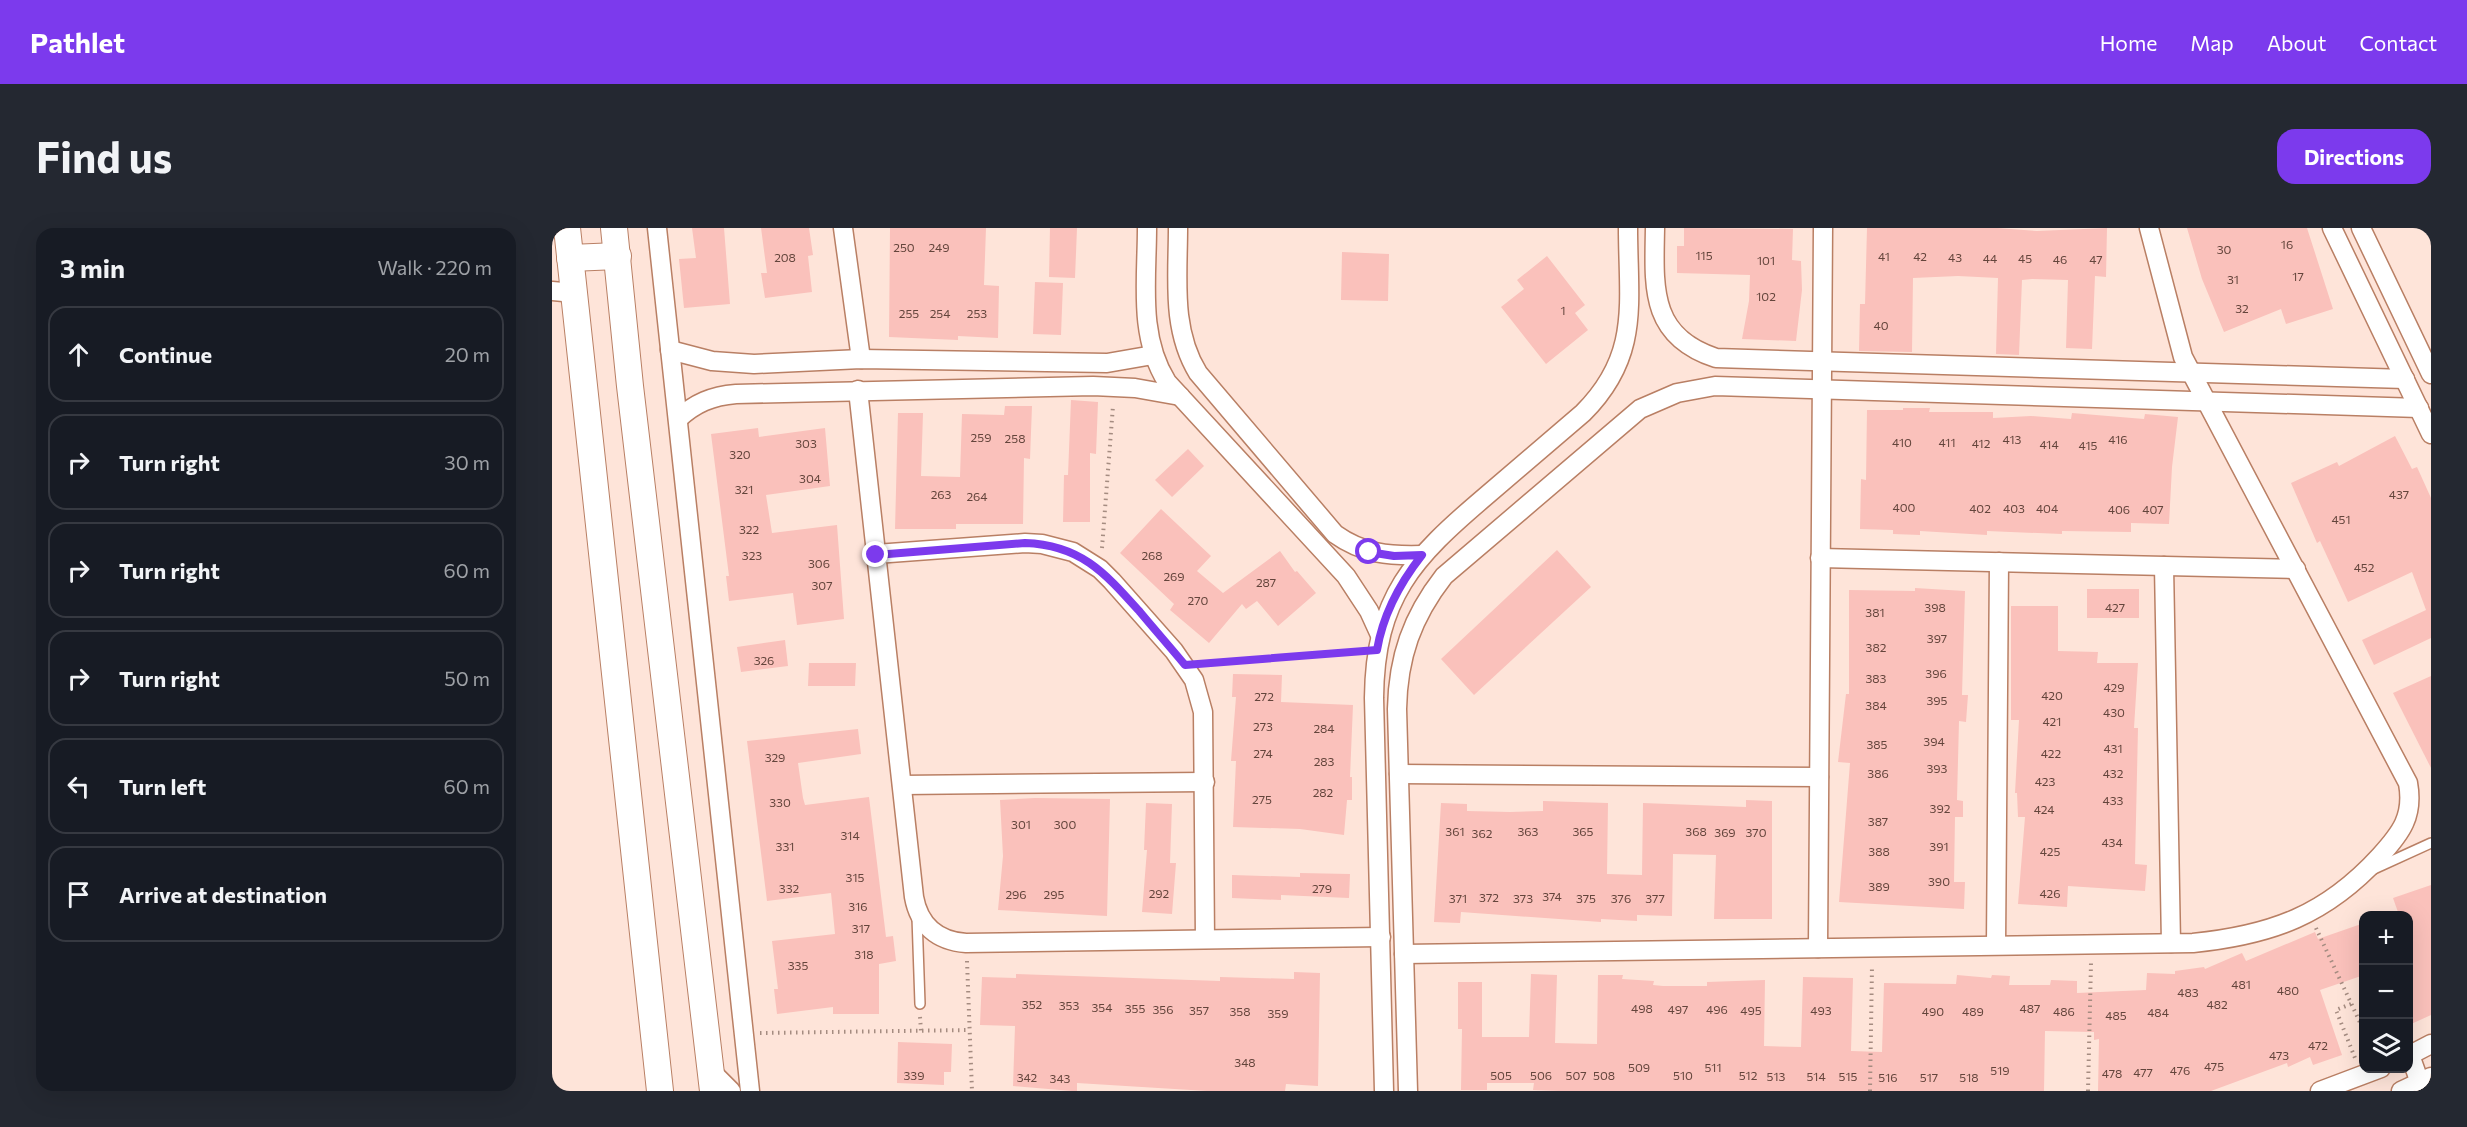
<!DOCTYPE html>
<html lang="en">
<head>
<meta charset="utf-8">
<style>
	:root { --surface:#171b24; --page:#242831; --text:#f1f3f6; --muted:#9ea1a6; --line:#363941; --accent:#7c3aed }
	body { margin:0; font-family:Commissioner,sans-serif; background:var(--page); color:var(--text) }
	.controls { position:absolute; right:18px; bottom:18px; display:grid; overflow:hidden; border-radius:12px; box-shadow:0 6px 24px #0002 }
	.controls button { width:54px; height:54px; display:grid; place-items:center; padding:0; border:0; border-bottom:2px solid var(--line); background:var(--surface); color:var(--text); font:30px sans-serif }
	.stop { position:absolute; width:18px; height:18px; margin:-14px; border:4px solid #7c3aed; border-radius:50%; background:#fff }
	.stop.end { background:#7c3aed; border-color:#fff; box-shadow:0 2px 6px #0008 }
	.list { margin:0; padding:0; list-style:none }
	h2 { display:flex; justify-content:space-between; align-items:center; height:78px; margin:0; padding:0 24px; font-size:26px }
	h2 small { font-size:20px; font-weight:400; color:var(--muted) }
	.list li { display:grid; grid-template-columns:39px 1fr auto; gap:18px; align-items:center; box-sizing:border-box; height:96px; margin:0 12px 12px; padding:0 12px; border:2px solid var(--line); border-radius:18px }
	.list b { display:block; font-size:22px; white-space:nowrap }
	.list em { font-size:20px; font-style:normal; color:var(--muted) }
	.icon { flex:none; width:33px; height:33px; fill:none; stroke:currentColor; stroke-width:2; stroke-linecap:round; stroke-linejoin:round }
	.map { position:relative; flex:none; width:1879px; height:863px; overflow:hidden; border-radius:18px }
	header { display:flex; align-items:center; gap:36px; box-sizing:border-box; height:84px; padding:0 30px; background:var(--accent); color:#fff }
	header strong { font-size:28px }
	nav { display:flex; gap:33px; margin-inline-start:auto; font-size:21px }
	.intro { display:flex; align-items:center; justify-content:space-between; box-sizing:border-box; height:144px; padding:0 36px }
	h1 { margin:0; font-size:42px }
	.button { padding:15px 27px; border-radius:18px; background:var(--accent); color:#fff; font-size:21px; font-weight:700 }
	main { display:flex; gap:36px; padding:0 36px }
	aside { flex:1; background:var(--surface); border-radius:18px; box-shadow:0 6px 24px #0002 }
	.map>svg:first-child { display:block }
</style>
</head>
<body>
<header>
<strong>Pathlet</strong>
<nav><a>Home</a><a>Map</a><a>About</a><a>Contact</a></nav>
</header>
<div class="intro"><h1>Find us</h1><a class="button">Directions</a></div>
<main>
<aside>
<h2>3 min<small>Walk · 220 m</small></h2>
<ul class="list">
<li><svg class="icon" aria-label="ahead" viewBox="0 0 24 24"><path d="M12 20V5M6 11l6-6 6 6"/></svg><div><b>Continue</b></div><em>20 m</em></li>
<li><svg class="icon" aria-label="right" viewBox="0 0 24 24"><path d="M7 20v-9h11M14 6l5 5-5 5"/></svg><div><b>Turn right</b></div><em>30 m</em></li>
<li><svg class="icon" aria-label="right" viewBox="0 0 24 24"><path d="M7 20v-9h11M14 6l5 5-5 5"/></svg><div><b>Turn right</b></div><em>60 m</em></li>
<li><svg class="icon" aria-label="right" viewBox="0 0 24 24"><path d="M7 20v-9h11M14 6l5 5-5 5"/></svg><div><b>Turn right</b></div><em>50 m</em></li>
<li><svg class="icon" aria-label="left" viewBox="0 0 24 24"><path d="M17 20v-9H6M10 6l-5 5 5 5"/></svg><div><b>Turn left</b></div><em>60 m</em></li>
<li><svg class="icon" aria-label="arrive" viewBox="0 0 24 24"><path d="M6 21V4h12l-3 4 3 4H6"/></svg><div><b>Arrive at destination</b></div></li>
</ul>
</aside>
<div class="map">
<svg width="1879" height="863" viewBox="0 0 1879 863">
	<rect width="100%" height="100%" fill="#fee4d9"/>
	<!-- building -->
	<g fill="#fac1bb">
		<path d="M 140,0 L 172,0 L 178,76 L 132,80 L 127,31 L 144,30 Z"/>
		<path d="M 209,0 L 257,0 L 261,27 L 256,28 L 260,64 L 213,70 L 209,45 L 215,45 Z"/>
		<path d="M 338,0 L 434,0 L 432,57 L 447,58 L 446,110 L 406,108 L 406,112 L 337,109 Z"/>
		<path d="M 498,0 L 525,0 L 523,50 L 497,49 Z"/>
		<path d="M 1132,0 L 1241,1 L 1240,32 L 1249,33 L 1250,62 L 1244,113 L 1190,111 L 1197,73 L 1198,47 L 1125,45 L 1125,18 L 1132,18 Z"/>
		<path d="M 1315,0 L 1445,0 L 1485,3 L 1555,0 L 1554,49 L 1543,48 L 1540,121 L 1514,120 L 1516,52 L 1480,51 L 1470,52 L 1467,127 L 1444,126 L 1446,50 L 1406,48 L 1361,50 L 1360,124 L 1307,123 L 1308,76 L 1313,76 Z"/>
		<path d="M 1635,0 L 1755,0 L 1781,81 L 1734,96 L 1729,81 L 1672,104 L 1650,51 Z"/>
		<path d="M 790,24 L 837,26 L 836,73 L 789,72 Z"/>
		<path d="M 995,28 L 1033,77 L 1023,85 L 1036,102 L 994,136 L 949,79 L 972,61 L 965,52 Z"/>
		<path d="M 483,54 L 511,55 L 509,107 L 481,106 Z"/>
		<path d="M 519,172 L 546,174 L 544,226 L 538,225 L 538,294 L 511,294 L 512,247 L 516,247 Z"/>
		<path d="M 453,178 L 480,178 L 478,231 L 472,230 L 471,296 L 404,296 L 404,301 L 343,301 L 346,185 L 371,185 L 369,248 L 408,249 L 410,186 L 452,187 Z"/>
		<path d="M 1351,180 L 1378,180 L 1377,184 L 1441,184 L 1441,190 L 1479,188 L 1519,191 L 1520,185 L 1592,191 L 1593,186 L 1626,189 L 1620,239 L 1617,296 L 1579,295 L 1579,304 L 1510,303 L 1510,306 L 1435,303 L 1435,307 L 1368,303 L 1368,307 L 1341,306 L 1341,302 L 1308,301 L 1309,251 L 1314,252 L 1315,182 L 1351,182 Z"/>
		<path d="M 206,200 L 207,209 L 273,200 L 278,258 L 214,267 L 220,305 L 285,297 L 292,391 L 245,397 L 241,365 L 177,373 L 174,348 L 177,348 L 159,206 Z"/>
		<path d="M 1843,208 L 1860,241 L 1865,239 L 1879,270 L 1879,410 L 1822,437 L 1810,412 L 1874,382 L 1860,344 L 1796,374 L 1768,313 L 1765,315 L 1739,255 L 1785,234 L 1787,238 Z"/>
		<path d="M 636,221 L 652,238 L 620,269 L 603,252 Z"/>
		<path d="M 609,281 L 659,328 L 645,343 L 671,365 L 728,323 L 743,344 L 745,343 L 764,365 L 726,398 L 705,373 L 694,381 L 690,376 L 657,415 L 618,382 L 622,376 L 568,325 Z"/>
		<path d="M 1005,322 L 1039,359 L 922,467 L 889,431 Z"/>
		<path d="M 1363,360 L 1413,363 L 1410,467 L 1416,467 L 1414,494 L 1407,493 L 1405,572 L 1411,573 L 1411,589 L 1403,589 L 1402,654 L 1413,654 L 1412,681 L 1287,674 L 1298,535 L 1286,534 L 1294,466 L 1297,466 L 1297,362 L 1363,363 Z"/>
		<rect x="1535" y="361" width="52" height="29"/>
		<path d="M 1459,378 L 1506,378 L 1506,423 L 1546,424 L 1545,435 L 1586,435 L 1582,500 L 1586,500 L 1583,636 L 1595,637 L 1593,663 L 1516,658 L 1515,679 L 1466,676 L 1473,589 L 1466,589 L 1465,565 L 1463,565 L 1467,492 L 1459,492 Z"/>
		<path d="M 233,412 L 236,438 L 189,444 L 185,419 Z"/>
		<path d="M 257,435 L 304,435 L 303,458 L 256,458 Z"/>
		<path d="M 681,446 L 730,447 L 729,474 L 801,477 L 798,549 L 800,549 L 800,572 L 795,572 L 792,607 L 748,601 L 681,599 L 684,533 L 679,533 L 684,469 L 680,469 Z"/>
		<path d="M 1879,448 L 1879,540 L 1841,465 Z"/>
		<path d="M 306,501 L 309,526 L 246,535 L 251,570 L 253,577 L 317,569 L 334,709 L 341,708 L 344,733 L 327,736 L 327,786 L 281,786 L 281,779 L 225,786 L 222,761 L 226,761 L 220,713 L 283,706 L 279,665 L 215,673 L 195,513 Z"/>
		<path d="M 483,570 L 558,571 L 555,688 L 446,682 L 451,628 L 448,572 Z"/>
		<path d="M 1194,572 L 1220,573 L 1220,691 L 1162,691 L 1164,627 L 1121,626 L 1120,688 L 1085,687 L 1085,693 L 1049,691 L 1049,694 L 909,684 L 908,695 L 882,694 L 889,575 L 915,576 L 915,583 L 958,584 L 991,583 L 991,573 L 1056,575 L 1055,646 L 1090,647 L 1091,575 L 1194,579 Z"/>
		<path d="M 594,575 L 620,576 L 618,635 L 624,635 L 620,686 L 590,684 L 595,622 L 592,622 Z"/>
		<path d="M 748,645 L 798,646 L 797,670 L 729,667 L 729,672 L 680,670 L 680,647 L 748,649 Z"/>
		<path d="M 1879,657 L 1879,787 L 1857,797 L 1857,687 L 1847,687 L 1841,670 Z"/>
		<path d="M 1812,695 L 1812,747 L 1768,762 L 1790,827 L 1761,837 L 1758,829 L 1736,839 L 1735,835 L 1659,863 L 1546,863 L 1547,811 L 1542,812 L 1542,804 L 1493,803 L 1492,863 L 1007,863 L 981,862 L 982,855 L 935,855 L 935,862 L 909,862 L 910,801 L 906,801 L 906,754 L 930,754 L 930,809 L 977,809 L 979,746 L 1005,747 L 1003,815 L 1045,816 L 1046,747 L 1071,747 L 1070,751 L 1102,753 L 1101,757 L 1111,758 L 1155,758 L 1155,754 L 1213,752 L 1212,818 L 1249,819 L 1251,749 L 1301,750 L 1299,823 L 1330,824 L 1332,755 L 1404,756 L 1405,747 L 1439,750 L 1440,747 L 1458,748 L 1457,757 L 1498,757 L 1499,752 L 1525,753 L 1525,765 L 1594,762 L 1595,745 L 1623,746 L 1623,743 L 1652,739 L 1653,741 L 1690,725 L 1694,733 L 1763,704 L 1766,711 Z"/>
		<path d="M 742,744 L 768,745 L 766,858 L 734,856 L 733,863 L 655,863 L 525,855 L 525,863 L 520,863 L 461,858 L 463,798 L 428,797 L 430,749 L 464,750 L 464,746 L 668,753 L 668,749 L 742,751 Z"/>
		<path d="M 346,814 L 400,816 L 399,844 L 392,844 L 392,857 L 345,855 Z"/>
	</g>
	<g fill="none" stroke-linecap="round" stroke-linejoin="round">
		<defs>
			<g id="lane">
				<path d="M 1822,641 L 1879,615"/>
				<path d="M 365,689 L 368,776"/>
			</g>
			<g id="street">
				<path d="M 105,0 L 198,863"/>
				<path d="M 291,0 L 309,131"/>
				<path d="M 595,0 C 595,52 586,108 615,154 L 794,348 L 817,383 L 828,407"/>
				<path d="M 626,0 C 626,50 619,101 646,145 L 783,306 C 811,326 837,328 870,327"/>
				<path d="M 1103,0 C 1102,59 1097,108 1164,130 L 1853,151"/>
				<path d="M 1780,0 L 1879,206"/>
				<path d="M 1809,0 L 1879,146"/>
				<path d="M 0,63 L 22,65"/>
				<path d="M 118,122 L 160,133 L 202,136 L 309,131 L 555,135 L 601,127"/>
				<path d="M 306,162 L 362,669 C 367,697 385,713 414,715 L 829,709"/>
				<path d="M 126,191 C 143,175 160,168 184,166 L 541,158 L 583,160 L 628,168"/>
				<path d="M 324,326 L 473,315 L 490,316 L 521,324 L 548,341 L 560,353 L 622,423 L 642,452 L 651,484 L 653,711"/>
				<path d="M 1268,330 L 1744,341"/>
				<path d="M 1612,338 L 1619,715"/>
				<path d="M 847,546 L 1267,549"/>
				<path d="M 350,557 L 653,554"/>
				<path d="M 1444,717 L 1447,334"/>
				<path d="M 1266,720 L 1271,0"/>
				<path d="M 852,726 L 1641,715 C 1720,707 1774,687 1828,628 C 1849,605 1862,588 1856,555 L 1631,129 L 1597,0"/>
				<path d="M 1858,827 L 1868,855"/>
				<path d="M 1856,828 L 1879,816"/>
				<path d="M 158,842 L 179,863"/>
				<path d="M 832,863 L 822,470 C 823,369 861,330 934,268 C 967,240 999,212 1031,185 C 1089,127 1076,75 1076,0"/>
				<path d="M 856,863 L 845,481 C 846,429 860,389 892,348 L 1088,181 L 1125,165 L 1163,158 L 1867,180"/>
				<path d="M 1768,863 L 1829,840"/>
				<path d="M 1849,863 L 1879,849"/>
			</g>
			<g id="secondary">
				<path d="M 15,0 L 108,863"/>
				<path d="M 62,0 L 78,158 L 161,863"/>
				<path d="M 18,30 L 66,28"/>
			</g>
		</defs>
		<!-- lane casing -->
		<use href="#lane" stroke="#b97f64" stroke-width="12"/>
		<!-- street casing -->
		<use href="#street" stroke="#b97f64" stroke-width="21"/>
		<!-- secondary casing -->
		<use href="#secondary" stroke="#b97f64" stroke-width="28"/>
		<!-- path -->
		<g stroke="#a58c81" stroke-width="4" stroke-dasharray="1.5 4.5" stroke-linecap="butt">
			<path d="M 550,320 L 561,178"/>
			<path d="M 652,435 L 809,423"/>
			<path d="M 1764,700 L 1812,803"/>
			<path d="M 415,733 L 420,863"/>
			<path d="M 1799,776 L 1784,782 L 1803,830"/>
			<path d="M 368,789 L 369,803"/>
			<path d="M 208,805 L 417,802"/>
			<path d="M 1318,863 L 1320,738"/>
			<path d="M 1536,863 L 1539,735"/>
		</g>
		<!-- lane -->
		<use href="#lane" stroke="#fff" stroke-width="9"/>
		<!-- street -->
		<use href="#street" stroke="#fff" stroke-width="18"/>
		<!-- secondary -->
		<use href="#secondary" stroke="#fff" stroke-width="26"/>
	</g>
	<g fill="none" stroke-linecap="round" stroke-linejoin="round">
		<!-- route -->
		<path stroke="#7c3aed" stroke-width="8" d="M 324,327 L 473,315 C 529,317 553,345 588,384 C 603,402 618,419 633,437 L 825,422 C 831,386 848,355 870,327 L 842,328 L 817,324"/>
	</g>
	<g text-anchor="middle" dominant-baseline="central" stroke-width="6" stroke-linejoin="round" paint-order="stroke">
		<!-- number labels -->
		<g font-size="12" fill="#64453c">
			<text x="1735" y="16">16</text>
			<text x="352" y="19">250</text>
			<text x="387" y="19">249</text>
			<text x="1672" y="21">30</text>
			<text x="1152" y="27">115</text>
			<text x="1332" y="28">41</text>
			<text x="1368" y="28">42</text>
			<text x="233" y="29">208</text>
			<text x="1403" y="29">43</text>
			<text x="1438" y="30">44</text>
			<text x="1473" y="30">45</text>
			<text x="1508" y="31">46</text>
			<text x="1544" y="31">47</text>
			<text x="1214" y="32">101</text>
			<text x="1746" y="48">17</text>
			<text x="1681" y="51">31</text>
			<text x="1214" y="68">102</text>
			<text x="1690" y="80">32</text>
			<text x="1011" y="82">1</text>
			<text x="357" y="85">255</text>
			<text x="388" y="85">254</text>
			<text x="425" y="85">253</text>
			<text x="1329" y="97">40</text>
			<text x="429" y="209">259</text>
			<text x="463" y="210">258</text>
			<text x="1460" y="211">413</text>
			<text x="1566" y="211">416</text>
			<text x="1350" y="214">410</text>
			<text x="1395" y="214">411</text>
			<text x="254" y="215">303</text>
			<text x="1429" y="215">412</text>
			<text x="1497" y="216">414</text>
			<text x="1536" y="217">415</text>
			<text x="188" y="226">320</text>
			<text x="258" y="250">304</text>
			<text x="192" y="261">321</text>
			<text x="389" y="266">263</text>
			<text x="1847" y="266">437</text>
			<text x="425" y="268">264</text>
			<text x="1352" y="279">400</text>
			<text x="1428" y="280">402</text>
			<text x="1462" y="280">403</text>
			<text x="1495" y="280">404</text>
			<text x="1567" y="281">406</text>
			<text x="1601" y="281">407</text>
			<text x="1789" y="291">451</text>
			<text x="197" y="301">322</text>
			<text x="200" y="327">323</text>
			<text x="600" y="327">268</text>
			<text x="267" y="335">306</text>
			<text x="1812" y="339">452</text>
			<text x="622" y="348">269</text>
			<text x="714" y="354">287</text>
			<text x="270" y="357">307</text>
			<text x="646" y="372">270</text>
			<text x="1383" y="379">398</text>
			<text x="1563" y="379">427</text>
			<text x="1323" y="384">381</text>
			<text x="1385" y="410">397</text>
			<text x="1324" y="419">382</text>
			<text x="212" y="432">326</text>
			<text x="1384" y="445">396</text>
			<text x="1324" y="450">383</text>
			<text x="1562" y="459">429</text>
			<text x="1500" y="467">420</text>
			<text x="712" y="468">272</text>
			<text x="1385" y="472">395</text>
			<text x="1324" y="477">384</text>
			<text x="1562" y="484">430</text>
			<text x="1500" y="493">421</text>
			<text x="711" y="498">273</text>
			<text x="772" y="500">284</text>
			<text x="1382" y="513">394</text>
			<text x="1325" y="516">385</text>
			<text x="1561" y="520">431</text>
			<text x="711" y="525">274</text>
			<text x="1499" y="525">422</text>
			<text x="223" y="529">329</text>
			<text x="772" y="533">283</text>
			<text x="1385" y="540">393</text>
			<text x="1326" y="545">386</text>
			<text x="1561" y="545">432</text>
			<text x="1493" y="553">423</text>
			<text x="771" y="564">282</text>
			<text x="710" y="571">275</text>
			<text x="1561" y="572">433</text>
			<text x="228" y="574">330</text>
			<text x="1388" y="580">392</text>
			<text x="1492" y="581">424</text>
			<text x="1326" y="593">387</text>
			<text x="469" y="596">301</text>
			<text x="513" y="596">300</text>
			<text x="903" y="603">361</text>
			<text x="976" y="603">363</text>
			<text x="1031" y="603">365</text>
			<text x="1144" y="603">368</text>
			<text x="1173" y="604">369</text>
			<text x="1204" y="604">370</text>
			<text x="930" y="605">362</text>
			<text x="298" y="607">314</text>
			<text x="1560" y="614">434</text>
			<text x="233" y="618">331</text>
			<text x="1387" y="618">391</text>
			<text x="1327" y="623">388</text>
			<text x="1498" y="623">425</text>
			<text x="303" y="649">315</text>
			<text x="1387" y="653">390</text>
			<text x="1327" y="658">389</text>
			<text x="237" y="660">332</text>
			<text x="770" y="660">279</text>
			<text x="607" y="665">292</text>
			<text x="1498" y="665">426</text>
			<text x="464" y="666">296</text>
			<text x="502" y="666">295</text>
			<text x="1000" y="668">374</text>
			<text x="937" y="669">372</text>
			<text x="906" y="670">371</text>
			<text x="971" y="670">373</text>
			<text x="1034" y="670">375</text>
			<text x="1069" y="670">376</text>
			<text x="1103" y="670">377</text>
			<text x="306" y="678">316</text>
			<text x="309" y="700">317</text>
			<text x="312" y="726">318</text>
			<text x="246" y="737">335</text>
			<text x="1689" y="756">481</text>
			<text x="1736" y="762">480</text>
			<text x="1636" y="764">483</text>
			<text x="480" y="776">352</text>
			<text x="1665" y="776">482</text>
			<text x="517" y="777">353</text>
			<text x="550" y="779">354</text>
			<text x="583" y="780">355</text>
			<text x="1090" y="780">498</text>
			<text x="1478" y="780">487</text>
			<text x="611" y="781">356</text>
			<text x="1126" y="781">497</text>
			<text x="1165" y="781">496</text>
			<text x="647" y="782">357</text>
			<text x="1199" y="782">495</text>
			<text x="1269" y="782">493</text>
			<text x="688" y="783">358</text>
			<text x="1381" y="783">490</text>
			<text x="1421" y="783">489</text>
			<text x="1512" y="783">486</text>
			<text x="1606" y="784">484</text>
			<text x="726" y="785">359</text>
			<text x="1564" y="787">485</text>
			<text x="1766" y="817">472</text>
			<text x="1727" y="827">473</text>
			<text x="693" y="834">348</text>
			<text x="1662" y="838">475</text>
			<text x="1087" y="839">509</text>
			<text x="1161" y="839">511</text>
			<text x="1448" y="842">519</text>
			<text x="1628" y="842">476</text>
			<text x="1591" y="844">477</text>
			<text x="1560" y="845">478</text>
			<text x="362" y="847">339</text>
			<text x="949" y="847">505</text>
			<text x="989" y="847">506</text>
			<text x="1024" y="847">507</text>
			<text x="1052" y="847">508</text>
			<text x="1131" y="847">510</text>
			<text x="1196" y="847">512</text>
			<text x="1224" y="848">513</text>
			<text x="1264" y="848">514</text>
			<text x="1296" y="848">515</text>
			<text x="475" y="849">342</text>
			<text x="1336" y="849">516</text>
			<text x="1377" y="849">517</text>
			<text x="1417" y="849">518</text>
			<text x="508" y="850">343</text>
		</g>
	</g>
</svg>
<div class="controls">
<button>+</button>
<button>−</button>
<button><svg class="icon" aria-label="layers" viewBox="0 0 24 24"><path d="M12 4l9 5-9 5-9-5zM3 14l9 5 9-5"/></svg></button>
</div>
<div class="stop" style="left:817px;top:324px"></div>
<div class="stop end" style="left:324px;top:327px"></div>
</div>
</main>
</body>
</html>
